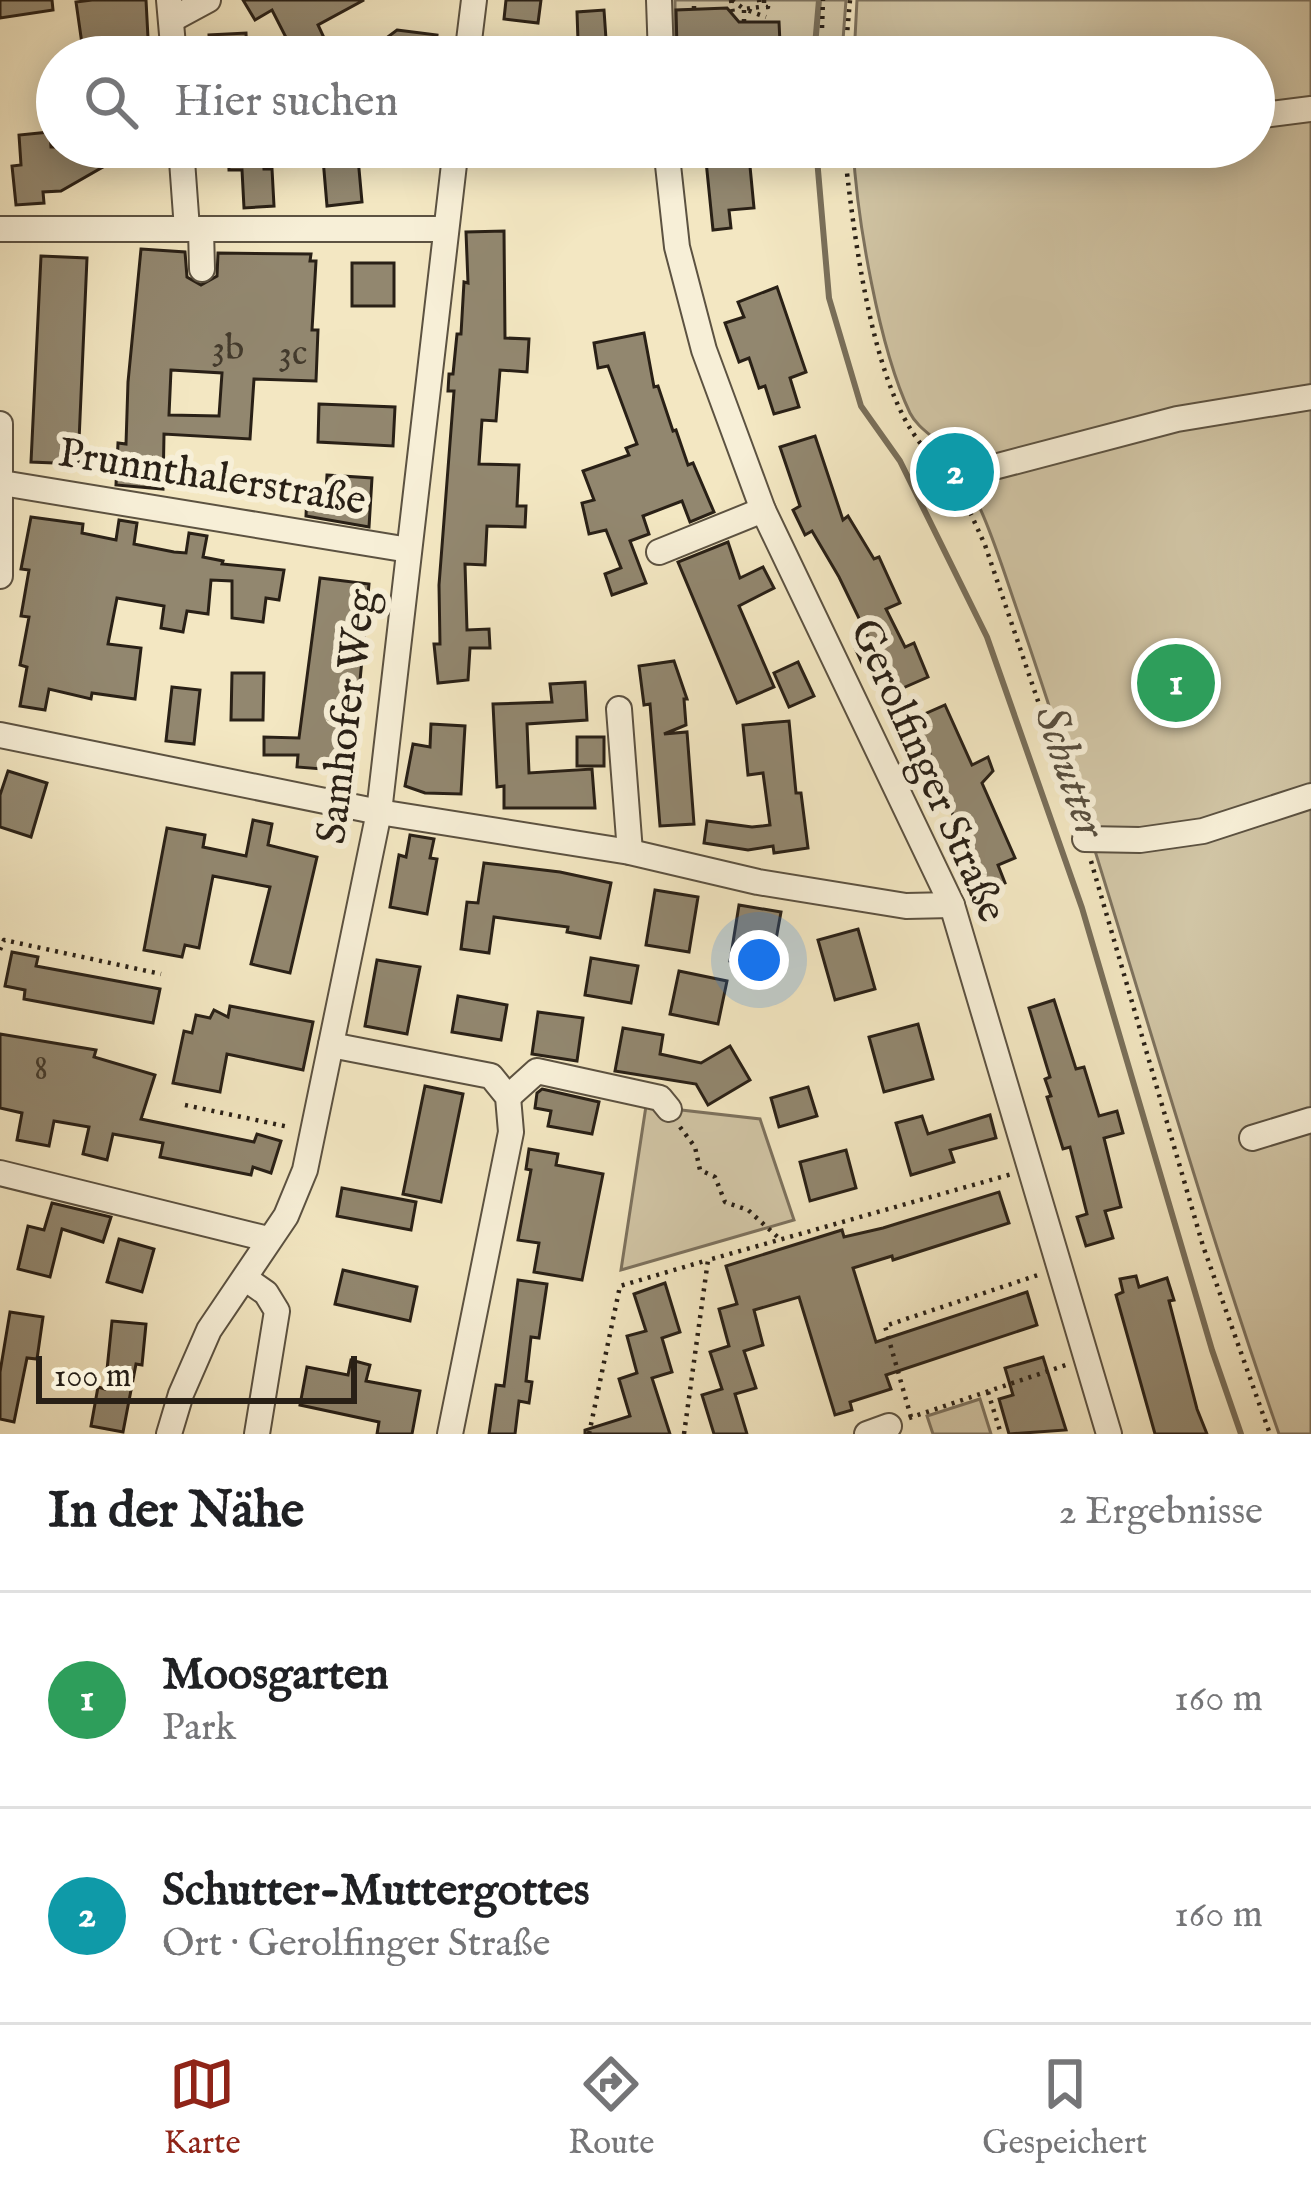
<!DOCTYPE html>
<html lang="de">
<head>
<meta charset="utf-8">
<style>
	:root { --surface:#fff; --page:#f2f2f2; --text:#202124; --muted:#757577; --line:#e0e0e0; --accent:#8f2418 }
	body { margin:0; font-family:"IM FELL English",serif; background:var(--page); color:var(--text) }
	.scale { position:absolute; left:36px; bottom:30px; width:321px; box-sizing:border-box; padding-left:12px; border:6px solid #292016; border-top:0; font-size:33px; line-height:42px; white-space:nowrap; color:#292016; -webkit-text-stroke:9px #f7efd7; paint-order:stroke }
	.you { position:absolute; left:759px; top:960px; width:42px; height:42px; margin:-30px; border:9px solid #fff; border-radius:50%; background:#1a73e8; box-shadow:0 0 0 18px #1a73e833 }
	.badge { display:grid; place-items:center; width:78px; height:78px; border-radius:50%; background:var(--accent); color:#fff; font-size:39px; font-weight:700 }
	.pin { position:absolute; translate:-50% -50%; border:6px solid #fff; box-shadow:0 3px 12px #0006 }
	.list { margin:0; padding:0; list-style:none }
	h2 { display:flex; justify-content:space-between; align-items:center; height:156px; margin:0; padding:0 48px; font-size:51px }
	h2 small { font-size:39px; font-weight:400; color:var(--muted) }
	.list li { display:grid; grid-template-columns:78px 1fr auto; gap:36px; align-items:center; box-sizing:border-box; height:216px; padding:0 48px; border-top:3px solid var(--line) }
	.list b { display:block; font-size:45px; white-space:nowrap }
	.list p { margin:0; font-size:39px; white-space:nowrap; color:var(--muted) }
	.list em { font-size:39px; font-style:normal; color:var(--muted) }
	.icon { flex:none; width:66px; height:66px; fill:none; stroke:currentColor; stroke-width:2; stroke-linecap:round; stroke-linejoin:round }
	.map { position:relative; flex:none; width:1311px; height:1434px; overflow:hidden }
	.search { position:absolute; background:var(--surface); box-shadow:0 6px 30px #0003; left:36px; right:36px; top:36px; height:132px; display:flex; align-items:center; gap:30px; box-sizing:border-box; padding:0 42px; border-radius:66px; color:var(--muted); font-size:45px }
	.sheet { height:588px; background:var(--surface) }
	nav { display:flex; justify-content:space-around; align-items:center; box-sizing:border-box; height:168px; border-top:3px solid var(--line); background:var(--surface); font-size:33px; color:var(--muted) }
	nav a { display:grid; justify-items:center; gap:6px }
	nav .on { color:var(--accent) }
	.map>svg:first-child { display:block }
</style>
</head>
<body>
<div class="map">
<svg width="1311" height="1434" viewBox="0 0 1311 1434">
	<rect width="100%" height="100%" fill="#f3e7c2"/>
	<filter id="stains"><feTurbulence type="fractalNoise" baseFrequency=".00167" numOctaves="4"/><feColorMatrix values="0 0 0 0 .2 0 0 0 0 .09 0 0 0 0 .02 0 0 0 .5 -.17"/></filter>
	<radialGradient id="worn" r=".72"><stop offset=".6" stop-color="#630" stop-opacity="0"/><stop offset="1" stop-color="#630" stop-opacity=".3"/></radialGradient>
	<!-- green -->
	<g fill="#d1c5a5" stroke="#7d725e" stroke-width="3">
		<path d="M 675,0 L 846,0 L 843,40 L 675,48 Z"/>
		<path d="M 857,0 L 1311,0 L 1311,1434 L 1279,1434 C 1183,1159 1109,877 1014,601 C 997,551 980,495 948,452 C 937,438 918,429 910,413 C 879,348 857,219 853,147 L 1254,147 L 1254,57 L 854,57 Z"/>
		<path d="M 646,1106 L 760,1119 L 794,1220 L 621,1270 Z"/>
		<path d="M 980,1399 L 991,1434 L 933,1434 L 927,1416 Z"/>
	</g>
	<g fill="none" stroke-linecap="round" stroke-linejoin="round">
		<!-- stream -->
		<g stroke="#796f5a" stroke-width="6">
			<path d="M 814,57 L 819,0"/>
			<path d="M 816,147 L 829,298 L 861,406 L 900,461 L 987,637 L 1082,908 L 1212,1350 L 1241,1434"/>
		</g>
	</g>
	<!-- building -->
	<g fill="#92876f" stroke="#292016" stroke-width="3" fill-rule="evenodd">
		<path d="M 0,0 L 52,0 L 53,10 L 0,18 Z"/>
		<path d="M 92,0 L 146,0 L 149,57 L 125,57 L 124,39 L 82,44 L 76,2 Z"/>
		<path d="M 243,0 L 364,0 L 318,25 L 333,57 L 296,57 L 272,10 L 255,20 Z"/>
		<path d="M 506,0 L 541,0 L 538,23 L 504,19 Z"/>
		<path d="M 727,8 L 739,22 L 779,22 L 780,43 L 677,48 L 676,10 Z"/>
		<path d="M 604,10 L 606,39 L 578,41 L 577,12 Z"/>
		<path d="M 397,30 L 437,35 L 435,57 L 361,57 Z"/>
		<path d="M 246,33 L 247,57 L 210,57 L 209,35 Z"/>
		<path d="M 50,132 L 51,147 L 120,147 L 108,164 L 61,191 L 43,192 L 44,203 L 16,205 L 12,166 L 21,165 L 19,135 Z"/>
		<path d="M 228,147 L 263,147 L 264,169 L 272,169 L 274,206 L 244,208 L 242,170 L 229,170 Z"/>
		<path d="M 322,147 L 357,147 L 362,202 L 327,206 Z"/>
		<path d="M 717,147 L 741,147 L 741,157 L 749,156 L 754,208 L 729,210 L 731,228 L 713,230 L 706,161 L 718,159 Z"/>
		<path d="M 504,231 L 505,338 L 529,339 L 527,372 L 500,370 L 496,421 L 482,420 L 479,464 L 519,465 L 517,506 L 526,506 L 525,527 L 487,526 L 485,565 L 465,564 L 467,630 L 489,629 L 490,648 L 470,648 L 468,680 L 438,683 L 434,644 L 440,644 L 439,585 L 454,391 L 448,391 L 449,374 L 453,374 L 457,334 L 461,334 L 464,282 L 468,283 L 466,232 Z"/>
		<path d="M 141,249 L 185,252 L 187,277 L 201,285 L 217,276 L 218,253 L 311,254 L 310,261 L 316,261 L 312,330 L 318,330 L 316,381 L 254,379 L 250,439 L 164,434 L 163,489 L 116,485 L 118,443 L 126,444 L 128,382 ZM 171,370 L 222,373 L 219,416 L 169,415 Z"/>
		<path d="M 41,256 L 87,258 L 78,464 L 31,462 Z"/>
		<rect x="352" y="263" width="42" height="43"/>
		<path d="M 777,287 L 806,372 L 790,378 L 799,407 L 774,414 L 765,386 L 759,388 L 749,358 L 739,362 L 725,323 L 744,317 L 738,302 Z"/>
		<path d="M 644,333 L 654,387 L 658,386 L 673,431 L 676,430 L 688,465 L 693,463 L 714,512 L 690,522 L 682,501 L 643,516 L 649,534 L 630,541 L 646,583 L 612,595 L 605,574 L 621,568 L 606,530 L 589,534 L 582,503 L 594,500 L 583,471 L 629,455 L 626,448 L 637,444 L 608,366 L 598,368 L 594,343 Z"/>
		<path d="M 319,404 L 395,407 L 393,446 L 318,442 Z"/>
		<path d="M 815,436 L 843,520 L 848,516 L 874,559 L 879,557 L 900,603 L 886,609 L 905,647 L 914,643 L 928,677 L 896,691 L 881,654 L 862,663 L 855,648 L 869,639 L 839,577 L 812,531 L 805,535 L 793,510 L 800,506 L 780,447 Z"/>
		<path d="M 327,475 L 372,478 L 369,527 L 306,516 L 307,492 L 326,493 Z"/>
		<path d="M 31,517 L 83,524 L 82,533 L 116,540 L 119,520 L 137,523 L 134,544 L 174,552 L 186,553 L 189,533 L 207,536 L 203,557 L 223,561 L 222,564 L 284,570 L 279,600 L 266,598 L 263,622 L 232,618 L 232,581 L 211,580 L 208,614 L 187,611 L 183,632 L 161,628 L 164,606 L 117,598 L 108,644 L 141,648 L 135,699 L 92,693 L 91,699 L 49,689 L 45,710 L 20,706 L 27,667 L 20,665 L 29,617 L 21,616 L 29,570 L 21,569 Z"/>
		<path d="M 728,542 L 740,578 L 763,567 L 774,588 L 739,606 L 774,687 L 737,703 L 678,562 Z"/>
		<path d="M 320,578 L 369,584 L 358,702 L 351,701 L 346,771 L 297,767 L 298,755 L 264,755 L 264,737 L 299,738 Z"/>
		<path d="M 674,661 L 687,699 L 684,699 L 686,725 L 664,734 L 687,732 L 694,824 L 660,826 L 650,704 L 644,705 L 639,666 Z"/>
		<path d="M 798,662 L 814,696 L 789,707 L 774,673 Z"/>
		<path d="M 232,673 L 264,673 L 263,720 L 231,720 Z"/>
		<path d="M 585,682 L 587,720 L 527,724 L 529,773 L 592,769 L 595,808 L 504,808 L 504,786 L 497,787 L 493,704 L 552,702 L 550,684 Z"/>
		<path d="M 172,687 L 200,690 L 194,744 L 166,741 Z"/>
		<path d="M 945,705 L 972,765 L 988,757 L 993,771 L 982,783 L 1015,858 L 998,865 L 1005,883 L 982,892 L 930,754 L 927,755 L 911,720 Z"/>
		<path d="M 789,721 L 796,793 L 801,793 L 808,848 L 774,853 L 773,846 L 748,850 L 704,843 L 707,821 L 752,827 L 770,825 L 763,773 L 748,775 L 743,725 Z"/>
		<path d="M 431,724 L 465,726 L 461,794 L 425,793 L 405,786 L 413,744 L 430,747 Z"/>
		<rect x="577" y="737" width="27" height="29"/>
		<path d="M 8,771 L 47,783 L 31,837 L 0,827 L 0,795 Z"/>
		<path d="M 253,820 L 272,824 L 268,845 L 317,857 L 290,973 L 251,964 L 270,887 L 213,876 L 199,948 L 185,945 L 182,957 L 144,950 L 167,828 L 205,835 L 203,847 L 246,856 Z"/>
		<path d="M 410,835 L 434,839 L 430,858 L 437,859 L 427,914 L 390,907 L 399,855 L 406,857 Z"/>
		<path d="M 484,863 L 560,872 L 611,883 L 600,938 L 567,932 L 568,927 L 494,917 L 489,953 L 461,949 L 467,902 L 478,903 Z"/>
		<path d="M 655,890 L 698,897 L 689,952 L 646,945 Z"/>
		<path d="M 739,905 L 781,912 L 771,967 L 730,961 Z"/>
		<path d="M 858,929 L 875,989 L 835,1000 L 818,940 Z"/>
		<path d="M 12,952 L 38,957 L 36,966 L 160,989 L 153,1023 L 24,999 L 25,990 L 5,986 Z"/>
		<path d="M 591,958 L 638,966 L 631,1003 L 585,995 Z"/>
		<path d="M 377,960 L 420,967 L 407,1034 L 365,1026 Z"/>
		<path d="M 679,971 L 727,981 L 718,1024 L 670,1014 Z"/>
		<path d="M 458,996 L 507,1005 L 501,1040 L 452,1032 Z"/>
		<path d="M 1054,1000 L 1076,1069 L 1084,1067 L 1099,1116 L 1117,1111 L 1123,1133 L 1104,1138 L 1121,1207 L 1105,1211 L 1113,1238 L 1086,1246 L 1077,1217 L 1087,1214 L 1070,1147 L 1063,1149 L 1047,1097 L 1051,1096 L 1045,1079 L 1050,1077 L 1029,1008 Z"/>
		<path d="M 230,1006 L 313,1022 L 303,1070 L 227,1054 L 220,1092 L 173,1083 L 184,1031 L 192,1033 L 196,1015 L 210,1018 L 214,1010 L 228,1017 Z"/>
		<path d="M 538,1012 L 583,1018 L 577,1061 L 532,1054 Z"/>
		<path d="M 918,1024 L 933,1079 L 884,1092 L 869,1037 Z"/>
		<path d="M 623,1028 L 663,1035 L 660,1054 L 701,1063 L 730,1046 L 750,1080 L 708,1105 L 696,1084 L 615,1071 Z"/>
		<path d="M 0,1034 L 96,1050 L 94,1057 L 155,1075 L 141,1119 L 254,1142 L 257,1134 L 281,1141 L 271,1173 L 253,1167 L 251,1175 L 160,1157 L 163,1143 L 113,1134 L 107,1160 L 83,1154 L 89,1127 L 54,1121 L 49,1146 L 17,1140 L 22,1113 L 0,1108 Z"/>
		<path d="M 425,1086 L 463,1094 L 441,1202 L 403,1194 Z"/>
		<path d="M 808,1087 L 817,1116 L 779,1127 L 771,1098 Z"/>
		<path d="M 542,1089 L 599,1102 L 592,1134 L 548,1126 L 551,1111 L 535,1108 L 537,1093 Z"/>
		<path d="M 990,1115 L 996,1138 L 950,1150 L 954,1162 L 911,1175 L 896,1123 L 922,1116 L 928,1134 Z"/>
		<path d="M 529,1149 L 558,1154 L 556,1165 L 603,1174 L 582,1280 L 534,1272 L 539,1243 L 518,1240 L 531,1170 L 526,1169 Z"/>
		<path d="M 846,1150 L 856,1188 L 810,1201 L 800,1162 Z"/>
		<path d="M 342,1188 L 416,1202 L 411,1230 L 337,1216 Z"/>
		<path d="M 999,1192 L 1009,1223 L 893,1260 L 892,1256 L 853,1268 L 876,1342 L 1027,1292 L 1037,1325 L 886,1375 L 891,1389 L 850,1402 L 852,1410 L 835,1415 L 799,1297 L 754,1310 L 763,1345 L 744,1351 L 756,1388 L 735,1394 L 747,1434 L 714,1434 L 702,1395 L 722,1389 L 710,1352 L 729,1346 L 719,1309 L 737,1304 L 726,1266 L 842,1230 L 844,1237 L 883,1228 Z"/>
		<path d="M 52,1203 L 111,1217 L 103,1242 L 62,1229 L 50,1277 L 18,1269 L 28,1226 L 44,1230 Z"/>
		<path d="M 119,1239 L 154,1249 L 142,1292 L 107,1282 Z"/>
		<path d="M 343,1270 L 417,1287 L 410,1321 L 335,1304 Z"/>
		<path d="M 1136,1276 L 1139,1287 L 1167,1278 L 1174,1300 L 1169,1301 L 1197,1409 L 1207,1434 L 1155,1434 L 1116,1295 L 1123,1292 L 1120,1279 Z"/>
		<path d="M 518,1280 L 547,1284 L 539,1338 L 531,1337 L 526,1381 L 532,1382 L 529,1403 L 519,1401 L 515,1434 L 489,1434 L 496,1385 L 504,1386 Z"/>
		<path d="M 665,1283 L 680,1332 L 662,1338 L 672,1372 L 652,1378 L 670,1434 L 585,1434 L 585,1430 L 630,1416 L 619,1379 L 637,1373 L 627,1336 L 646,1331 L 634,1294 Z"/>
		<path d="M 10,1312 L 43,1317 L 37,1359 L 27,1358 L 14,1422 L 0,1419 L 0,1372 Z"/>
		<path d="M 112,1321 L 146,1324 L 142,1365 L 136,1364 L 123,1432 L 91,1426 L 98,1387 L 105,1389 Z"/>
		<path d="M 1043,1357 L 1066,1430 L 1009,1434 L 999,1399 L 1013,1395 L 1005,1368 Z"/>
		<path d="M 351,1360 L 370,1365 L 366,1381 L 420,1391 L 412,1434 L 377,1434 L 379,1422 L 300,1405 L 307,1367 L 348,1375 Z"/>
	</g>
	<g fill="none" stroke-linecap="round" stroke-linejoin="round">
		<defs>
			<g id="minor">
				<path d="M 169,0 L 174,57"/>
				<path d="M 659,0 L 661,57"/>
				<path d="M 171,20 L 208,0"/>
				<path d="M 467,57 L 474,0"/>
				<path d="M 1254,116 L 1311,109"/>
				<path d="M 181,147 L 187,229"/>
				<path d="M 666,147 L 677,247 L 704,350 L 763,510 L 952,905 L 1109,1434"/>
				<path d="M 0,229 L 445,229"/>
				<path d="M 201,229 L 202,269"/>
				<path d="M 0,424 L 0,576"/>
				<path d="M 950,469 L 994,467 L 1177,419 L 1311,397"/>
				<path d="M 2,483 L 409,550"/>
				<path d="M 659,552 L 763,510"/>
				<path d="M 619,709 L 630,852"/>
				<path d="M 0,735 L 379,812 L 630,852 L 758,882 L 906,906 L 952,905"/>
				<path d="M 1085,839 L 1140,840 L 1203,831 L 1311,796"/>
				<path d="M 331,1045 L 491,1076 L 508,1097 L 511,1132 L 450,1434"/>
				<path d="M 508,1097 L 537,1071 L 660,1098 L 669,1109"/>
				<path d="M 1252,1138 L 1311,1120"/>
				<path d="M 0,1173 L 268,1239"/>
				<path d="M 246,1279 L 266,1293 L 277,1311 L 257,1434"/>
				<path d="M 169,1434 L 181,1394 L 209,1330 L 286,1216 L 305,1170 L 379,812 L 456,147"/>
				<path d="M 867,1434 L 889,1426"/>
			</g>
		</defs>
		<!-- minor casing -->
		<use href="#minor" stroke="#5c5241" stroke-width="28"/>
		<!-- path -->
		<g stroke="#292016" stroke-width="4.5" stroke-dasharray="3 6" stroke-linecap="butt">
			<path d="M 731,0 L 733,14"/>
			<path d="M 732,0 L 744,9 L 760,7 L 759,0"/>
			<path d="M 764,0 L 764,7 L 768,7 L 768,0"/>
			<path d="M 694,9 L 694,0"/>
			<path d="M 744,22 L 744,9 L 766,17"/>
			<path d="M 822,28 L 823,0"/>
			<path d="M 845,57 L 850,0"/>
			<path d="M 844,147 C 853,225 872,407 934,457"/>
			<path d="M 959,488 L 985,545 L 1077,816"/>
			<path d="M 1091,861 L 1203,1246 L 1270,1434"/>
			<path d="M 0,950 L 4,940 L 161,974"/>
			<path d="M 185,1105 L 289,1127"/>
			<path d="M 680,1127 L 695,1147 L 700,1170 L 715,1177 L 725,1202 L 748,1210 L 781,1240"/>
			<path d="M 988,1392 L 1001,1434"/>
			<path d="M 911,1417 L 885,1326 L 1041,1274"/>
			<path d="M 909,1418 L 1069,1364"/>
			<path d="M 589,1434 L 620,1286 L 708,1260"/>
			<path d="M 684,1434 L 708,1260 L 1012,1174"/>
		</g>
		<!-- minor -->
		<use href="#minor" stroke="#f7efd7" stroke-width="24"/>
	</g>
	<g text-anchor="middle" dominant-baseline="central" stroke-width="12" stroke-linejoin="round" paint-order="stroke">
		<!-- number labels -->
		<g font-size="36" fill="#433a2c">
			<text x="228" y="349">3b</text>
			<text x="293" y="354">3c</text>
			<text x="41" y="1069">8</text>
		</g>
		<!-- street labels -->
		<g font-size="42" fill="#292016" stroke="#f7efd7">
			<text transform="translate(212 478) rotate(9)">Prunnthalerstraße</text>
			<text transform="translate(348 717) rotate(-83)">Samhofer Weg</text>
			<text transform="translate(927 771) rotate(66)">Gerolfinger Straße</text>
		</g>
		<!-- water labels -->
		<g font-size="45" font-style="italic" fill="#584e3e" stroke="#f7efd7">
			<text transform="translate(1069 772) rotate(71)">Schutter</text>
		</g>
	</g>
	<rect width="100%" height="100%" filter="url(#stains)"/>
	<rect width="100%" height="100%" fill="url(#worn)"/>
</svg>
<div class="scale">100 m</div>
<div class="you"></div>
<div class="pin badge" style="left:1176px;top:683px;background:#2e9e5b">1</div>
<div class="pin badge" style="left:955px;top:472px;background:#0f9aa8">2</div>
<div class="search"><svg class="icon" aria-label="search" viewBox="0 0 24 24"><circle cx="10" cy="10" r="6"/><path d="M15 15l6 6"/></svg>Hier suchen</div>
</div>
<section class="sheet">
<h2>In der Nähe<small>2 Ergebnisse</small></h2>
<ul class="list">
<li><span class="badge" style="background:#2e9e5b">1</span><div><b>Moosgarten</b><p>Park</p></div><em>160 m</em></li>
<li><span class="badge" style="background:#0f9aa8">2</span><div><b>Schutter-Muttergottes</b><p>Ort · Gerolfinger Straße</p></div><em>160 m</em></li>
</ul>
</section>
<nav>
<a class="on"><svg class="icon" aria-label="map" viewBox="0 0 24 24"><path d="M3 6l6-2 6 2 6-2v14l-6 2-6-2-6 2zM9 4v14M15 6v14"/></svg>Karte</a>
<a><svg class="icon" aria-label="directions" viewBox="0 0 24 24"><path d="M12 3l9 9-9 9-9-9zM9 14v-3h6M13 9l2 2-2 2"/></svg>Route</a>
<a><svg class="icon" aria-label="saved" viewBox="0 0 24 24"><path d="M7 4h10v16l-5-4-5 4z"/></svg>Gespeichert</a>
</nav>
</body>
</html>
